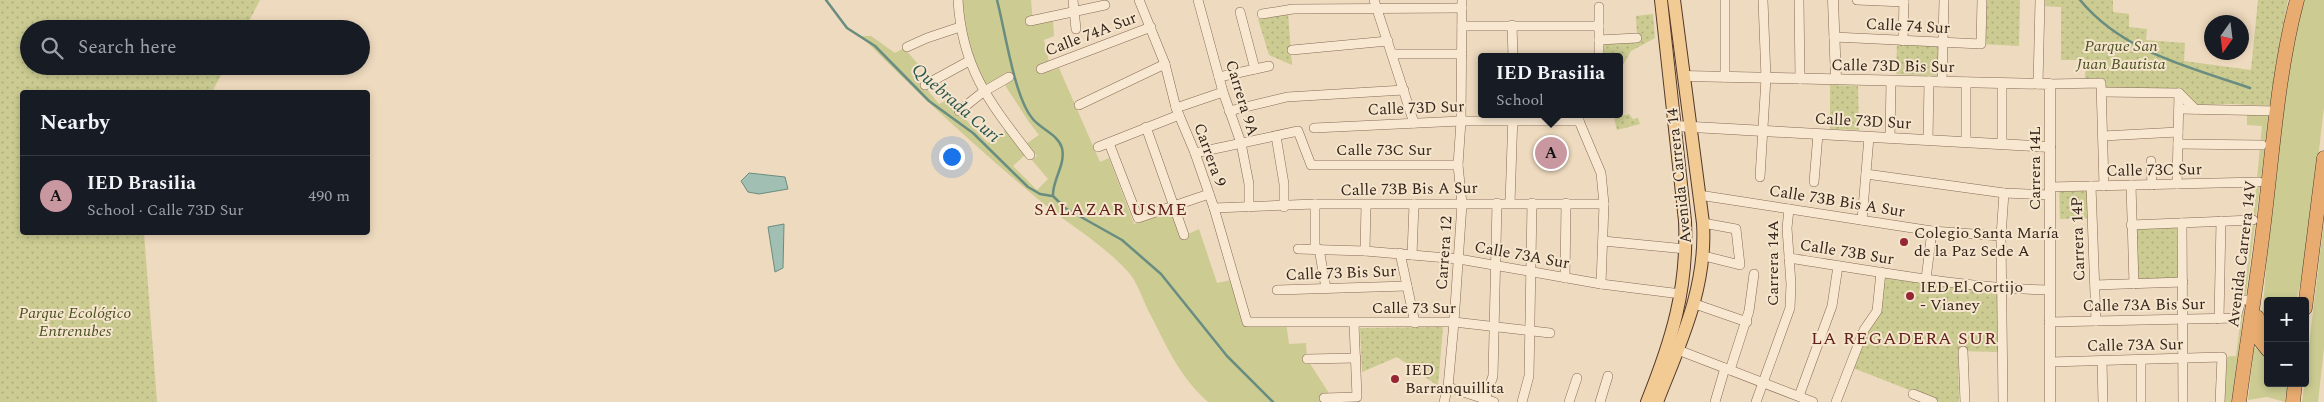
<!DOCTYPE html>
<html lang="en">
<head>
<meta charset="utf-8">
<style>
	:root { --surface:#171b24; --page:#20242c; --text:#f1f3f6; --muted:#9ea1a6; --line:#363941; --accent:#c8979f }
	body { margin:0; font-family:Spectral,serif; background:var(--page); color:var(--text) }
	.controls { position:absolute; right:15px; bottom:15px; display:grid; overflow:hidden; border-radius:5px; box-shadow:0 2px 8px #0003 }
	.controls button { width:45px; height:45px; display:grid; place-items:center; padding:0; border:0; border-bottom:1px solid var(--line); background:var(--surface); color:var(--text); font:25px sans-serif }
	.compass { position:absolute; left:2204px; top:15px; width:45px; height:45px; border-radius:50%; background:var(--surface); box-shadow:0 2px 8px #0003; rotate:194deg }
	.you { position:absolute; left:951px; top:156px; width:18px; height:18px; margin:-12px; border:4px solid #fff; border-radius:50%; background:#1a73e8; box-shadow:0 0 0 8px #1a73e833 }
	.badge { display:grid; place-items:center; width:32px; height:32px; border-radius:50%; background:var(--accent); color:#111; font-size:16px; font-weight:700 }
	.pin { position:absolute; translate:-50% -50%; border:2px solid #fff; box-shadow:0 1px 5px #0006 }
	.popup { position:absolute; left:1478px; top:53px; width:145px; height:65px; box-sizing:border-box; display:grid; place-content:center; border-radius:5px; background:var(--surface); filter:drop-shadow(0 1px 4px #0005); font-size:16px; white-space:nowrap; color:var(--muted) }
	.popup b { font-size:19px; color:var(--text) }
	.popup::after { content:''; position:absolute; left:50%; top:100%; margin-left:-10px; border:10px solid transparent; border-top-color:var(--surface) }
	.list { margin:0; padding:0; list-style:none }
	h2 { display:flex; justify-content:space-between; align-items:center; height:65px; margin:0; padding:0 20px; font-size:21px }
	h2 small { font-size:16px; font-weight:400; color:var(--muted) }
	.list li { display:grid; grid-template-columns:32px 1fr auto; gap:15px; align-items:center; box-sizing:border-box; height:80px; padding:0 20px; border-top:1px solid var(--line) }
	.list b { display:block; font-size:19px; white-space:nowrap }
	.list p { margin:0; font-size:16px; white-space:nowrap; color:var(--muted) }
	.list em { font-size:16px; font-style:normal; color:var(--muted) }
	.icon { flex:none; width:28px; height:28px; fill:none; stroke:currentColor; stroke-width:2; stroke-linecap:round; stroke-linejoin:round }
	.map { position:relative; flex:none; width:2324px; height:402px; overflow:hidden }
	.search { position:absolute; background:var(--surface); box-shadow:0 2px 8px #0003; left:20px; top:20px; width:350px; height:55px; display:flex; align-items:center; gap:12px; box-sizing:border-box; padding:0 18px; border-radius:28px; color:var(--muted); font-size:19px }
	.panel { position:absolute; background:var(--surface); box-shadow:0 2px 8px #0003; left:20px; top:90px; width:350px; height:145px; border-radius:5px }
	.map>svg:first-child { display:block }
</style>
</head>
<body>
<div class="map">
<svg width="2324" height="402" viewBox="0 0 2324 402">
	<defs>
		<pattern id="park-dots" width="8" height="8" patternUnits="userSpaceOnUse" patternTransform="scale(1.25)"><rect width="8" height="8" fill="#cbcb92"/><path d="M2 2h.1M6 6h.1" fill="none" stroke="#afae7d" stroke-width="1.8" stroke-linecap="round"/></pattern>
	</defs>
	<rect width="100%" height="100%" fill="#eedabe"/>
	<!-- grass -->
	<g fill="#cbcb92">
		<path d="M 962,0 L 1031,0 L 1033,24 L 1053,20 L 1054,36 L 1044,40 L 1051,71 L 1059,68 L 1100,162 L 1109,158 L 1134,224 L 1171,210 L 1182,237 L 1199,229 L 1217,283 L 1235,279 L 1247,321 L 1286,322 L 1289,344 L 1306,343 L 1307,359 L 1332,398 L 1342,398 L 1342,402 L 1208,402 C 1177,374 1166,344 1147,308 C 1142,297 1137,283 1130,274 C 1105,245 1069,225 1039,200 C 977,148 918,94 861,36 L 871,36 L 895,53 L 904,48 L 918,64 L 911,70 L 939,104 L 947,100 L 988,143 L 1006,130 L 1026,154 L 1013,166 L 1037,190 L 1048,179 L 1032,160 L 1037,156 L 1026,144 L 1039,135 L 1029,122 L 1001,79 L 985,87 L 968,48 Z"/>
		<path d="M 2303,0 L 2324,0 L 2324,107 L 2306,261 L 2296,301 L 2268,301 L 2268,344 L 2261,329 L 2271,209 L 2293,42 Z"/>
		<path d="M 2247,114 L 2269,116 L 2232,402 L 2222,402 L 2222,357 L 2236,356 L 2253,220 L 2262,126 L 2247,125 Z"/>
		<path d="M 2324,221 L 2324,348 L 2318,402 L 2302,402 Z"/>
		<path d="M 2254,347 L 2268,357 L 2268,383 L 2288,383 L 2285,402 L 2267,397 L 2248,400 Z"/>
	</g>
	<!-- park -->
	<g fill="url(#park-dots)">
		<path d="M 0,0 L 260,0 L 245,29 L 29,29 L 29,66 L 226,66 L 212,92 L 22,92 L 22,232 L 144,233 L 157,402 L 0,402 Z"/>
		<path d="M 1982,0 L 2020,0 L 2019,46 L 1981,44 Z"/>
		<path d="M 2042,0 L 2113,0 L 2113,12 L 2129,14 L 2129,27 L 2147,29 L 2146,40 L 2185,43 L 2184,61 L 2251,70 L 2258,0 L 2288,0 L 2277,61 L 2273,106 L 2233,104 L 2193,105 L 2177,91 L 2105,90 L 2105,80 L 2085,79 L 2086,60 L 2061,60 L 2061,7 L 2042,6 Z"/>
		<path d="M 1288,13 L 1292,65 L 1269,55 L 1258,19 Z"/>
		<path d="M 1653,14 L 1655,38 L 1631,51 L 1620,70 L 1620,57 L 1602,57 L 1602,39 L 1637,38 L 1636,16 Z"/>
		<path d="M 1897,43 L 1939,45 L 1938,76 L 1896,74 Z"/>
		<path d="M 1830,85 L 1858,86 L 1859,130 L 1830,129 Z"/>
		<path d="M 1629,114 L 1633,119 L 1638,118 L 1640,124 L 1617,130 L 1614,118 Z"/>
		<path d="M 2059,188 L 2089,188 L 2090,218 L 2060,219 Z"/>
		<path d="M 2179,226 L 2181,279 L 2137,281 L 2135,228 Z"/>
		<path d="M 1884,277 L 1999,292 L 1999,352 L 1958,351 L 1959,402 L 1940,402 L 1853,368 L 1869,327 L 1879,315 Z"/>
		<path d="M 1443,327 L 1438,386 L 1397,357 L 1362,372 L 1360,328 Z"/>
	</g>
	<!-- water -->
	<g fill="#a1bfb3" stroke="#698d80">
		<path d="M 749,173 L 785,177 L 788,189 L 759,194 L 748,192 L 741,181 Z"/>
		<path d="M 784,224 L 783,268 L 775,272 L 768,227 Z"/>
	</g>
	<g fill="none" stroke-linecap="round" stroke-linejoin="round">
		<!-- stream -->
		<g stroke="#698d80" stroke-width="2.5">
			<path d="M 826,0 L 847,28 L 875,46 L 929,101 L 973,133 L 1028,187 L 1040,194 L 1052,196"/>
			<path d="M 997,0 C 1005,30 1014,96 1032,118 C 1040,129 1058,134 1062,148 C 1066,165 1052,180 1053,196 L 1065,208 L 1122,240 L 1161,274 L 1227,356 L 1273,402"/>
			<path d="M 2080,0 C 2123,52 2189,67 2250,88"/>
		</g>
		<defs>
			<g id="minor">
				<path d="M 958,0 C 962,69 990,103 1030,155"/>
				<path d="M 1073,0 L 1076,29"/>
				<path d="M 1139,0 L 1165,64 L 1176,108 L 1195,153 L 1214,208 L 1247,322 L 1454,322 L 1550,333"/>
				<path d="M 1198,0 L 1223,92 L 1241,143 L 1249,184 L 1249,207"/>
				<path d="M 1374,0 L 1414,123"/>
				<path d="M 1725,0 L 1725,77"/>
				<path d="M 1799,0 L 1800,79"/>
				<path d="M 1857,0 L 1904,2"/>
				<path d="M 1599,7 L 1599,57"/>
				<path d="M 1240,12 L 1255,69"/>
				<path d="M 1262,14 L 1293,9 L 1462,8"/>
				<path d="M 1030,21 L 1105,5"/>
				<path d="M 1512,25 L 1513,57"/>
				<path d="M 1462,26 L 1599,26"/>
				<path d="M 1834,37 L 1981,44 L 1982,0"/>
				<path d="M 1599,40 L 1637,38"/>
				<path d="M 1903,41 L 1904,0"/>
				<path d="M 907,47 L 927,38 L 960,27"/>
				<path d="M 1292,50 L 1388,41"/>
				<path d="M 1392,54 L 1462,54"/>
				<path d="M 1041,69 L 1151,27"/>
				<path d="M 1219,77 L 1269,66"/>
				<path d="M 1942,82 L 1944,0"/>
				<path d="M 2038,84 L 2040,1"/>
				<path d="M 2050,84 L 2101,83 L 2104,186"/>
				<path d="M 925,85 L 969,61"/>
				<path d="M 2102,92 L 2179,93 L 2195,109"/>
				<path d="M 1079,105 L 1165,64"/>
				<path d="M 1176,108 L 1223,92"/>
				<path d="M 2179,109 L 2278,111"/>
				<path d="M 959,111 L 983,92 L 1009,77"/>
				<path d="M 1229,111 L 1287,97 L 1404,90"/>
				<path d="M 1579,114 L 1579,121 L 1601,173 L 1604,204 L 1601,284"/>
				<path d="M 1146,127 L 1184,235"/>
				<path d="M 1314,128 L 1461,121 L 1579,121"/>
				<path d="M 1276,136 L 1284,184 L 1284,207"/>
				<path d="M 2103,136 L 2178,132"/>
				<path d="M 1890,138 L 1891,81"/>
				<path d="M 1928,140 L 1929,81"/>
				<path d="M 1966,142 L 1966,82"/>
				<path d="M 1109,143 L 1138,218 L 1209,194"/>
				<path d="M 2002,144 L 2002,83"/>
				<path d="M 2178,144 L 2262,145"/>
				<path d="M 1098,147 L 1179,115"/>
				<path d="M 1195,153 L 1298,131 L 1311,165 L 1458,165"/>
				<path d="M 2151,161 L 2152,185"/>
				<path d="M 1866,174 L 2004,193 L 2050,195"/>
				<path d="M 1760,177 L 1766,78 L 1763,0"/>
				<path d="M 1814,182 L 1818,134"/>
				<path d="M 2177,184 L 2179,93"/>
				<path d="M 2131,185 L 2134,284"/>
				<path d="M 2091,186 L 2096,321"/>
				<path d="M 2050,187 L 2259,182"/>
				<path d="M 1699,195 L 1932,231 L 2001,236"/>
				<path d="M 1510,203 L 1513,114"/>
				<path d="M 1214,208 L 1315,204 L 1604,204"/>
				<path d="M 1862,220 L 1869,137"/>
				<path d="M 1703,223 L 1736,229 L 1740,265 L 1704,256"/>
				<path d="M 2182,223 L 2183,402"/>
				<path d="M 2131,225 L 2253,220"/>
				<path d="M 1603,241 L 1686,249"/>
				<path d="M 1298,249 L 1365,251 L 1459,259 L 1601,284 L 1681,294"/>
				<path d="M 1315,249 L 1315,204"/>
				<path d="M 1319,249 L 1326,288"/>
				<path d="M 1365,251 L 1366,205"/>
				<path d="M 1400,253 L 1415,323"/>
				<path d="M 1412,255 L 1414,204"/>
				<path d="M 1789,258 C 1875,271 1962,288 2049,290"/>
				<path d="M 1565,278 L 1566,203"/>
				<path d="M 1926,279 L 1932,231"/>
				<path d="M 2095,285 L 2183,282"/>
				<path d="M 1277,290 L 1407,286"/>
				<path d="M 1695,304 L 1747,322"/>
				<path d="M 2219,319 L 2221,221"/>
				<path d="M 2049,322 L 2236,318 L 2241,300 L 2255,300"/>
				<path d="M 1678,350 L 1813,402"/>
				<path d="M 1963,351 L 1965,402"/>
				<path d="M 1307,359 L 1356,358"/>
				<path d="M 2141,360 L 2141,402"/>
				<path d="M 2102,361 L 2103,402"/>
				<path d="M 2050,362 L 2222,357 L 2220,402"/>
				<path d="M 1730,370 L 1749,311 L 1754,274"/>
				<path d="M 1448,387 L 1494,402"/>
				<path d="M 1913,394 L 1933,402"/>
				<path d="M 1799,396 L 1832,306 L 1838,266"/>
				<path d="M 1324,398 L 1357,397 L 1354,323"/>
				<path d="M 1444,402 L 1448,387 L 1454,322 L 1462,204 L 1458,165 L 1461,121 L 1462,0"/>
				<path d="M 1484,402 L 1493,376 L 1497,203"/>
				<path d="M 1522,402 L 1529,376 L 1532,203"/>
				<path d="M 1569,402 L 1577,378"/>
				<path d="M 1600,402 L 1608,376"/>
				<path d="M 1715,402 L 1725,368"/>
				<path d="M 1756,402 L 1790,308 L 1791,284 L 1787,228 L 1789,209"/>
				<path d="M 1836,402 L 1864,330 L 1877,311 L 1881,272"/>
				<path d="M 2003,402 L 2001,236 L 2004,193"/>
			</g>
			<g id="tertiary">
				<path d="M 1833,0 L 1836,79"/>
				<path d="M 1684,76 L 2050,84 L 2050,402"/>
				<path d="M 1675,126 L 2050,147"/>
			</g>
			<g id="primary">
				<path d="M 1647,402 C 1672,340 1688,288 1685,221 L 1661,0"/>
				<path d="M 1657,402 C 1680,343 1707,288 1703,223 L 1674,0"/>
			</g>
			<g id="trunk">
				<path d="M 2305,308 L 2324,158"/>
				<path d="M 2257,317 L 2260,340 L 2268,350"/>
				<path d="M 2239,402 C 2247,342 2257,282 2264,222 C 2273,149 2278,71 2297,0"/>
				<path d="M 2293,402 L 2295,383"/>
			</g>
		</defs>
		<!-- minor casing -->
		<use href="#minor" stroke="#866a57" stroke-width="10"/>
		<!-- tertiary casing -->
		<use href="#tertiary" stroke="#866a57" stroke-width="11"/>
		<!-- primary casing -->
		<use href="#primary" stroke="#53392b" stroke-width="14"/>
		<!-- trunk casing -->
		<use href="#trunk" stroke="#53392b" stroke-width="15"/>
		<!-- minor -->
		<use href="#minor" stroke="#f9e8d1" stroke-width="9"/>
		<!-- tertiary -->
		<use href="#tertiary" stroke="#f9e8d1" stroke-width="10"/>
		<!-- primary -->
		<use href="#primary" stroke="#f2ca94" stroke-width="12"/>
		<!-- trunk -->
		<use href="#trunk" stroke="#e8ac70" stroke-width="14"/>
	</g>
	<!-- markers -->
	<g fill="#952634" stroke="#f5e5cd" stroke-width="2">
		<circle cx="1904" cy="242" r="5"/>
		<circle cx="1910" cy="296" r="5"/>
		<circle cx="1395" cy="379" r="5"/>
	</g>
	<g text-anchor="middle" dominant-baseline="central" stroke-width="4" stroke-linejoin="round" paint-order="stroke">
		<!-- street labels -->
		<g font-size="16" fill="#35251b" stroke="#f5e5cd">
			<text transform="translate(1908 26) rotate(3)">Calle 74 Sur</text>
			<text transform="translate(1091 34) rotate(-21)">Calle 74A Sur</text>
			<text transform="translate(1893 66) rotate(1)">Calle 73D Bis Sur</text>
			<text transform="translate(1242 98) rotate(73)">Carrera 9A</text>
			<text transform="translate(1416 108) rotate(-2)">Calle 73D Sur</text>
			<text transform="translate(1863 121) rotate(3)">Calle 73D Sur</text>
			<text x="1384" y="150">Calle 73C Sur</text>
			<text transform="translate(1210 155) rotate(70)">Carrera 9</text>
			<text transform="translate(2035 168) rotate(-90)">Carrera 14L</text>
			<text transform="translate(2154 170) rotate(-1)">Calle 73C Sur</text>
			<text transform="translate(1679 176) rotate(-96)">Avenida Carrera 14</text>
			<text transform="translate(1409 189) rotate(-1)">Calle 73B Bis A Sur</text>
			<text transform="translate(1837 201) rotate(9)">Calle 73B Bis A Sur</text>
			<text transform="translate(2078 239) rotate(-92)">Carrera 14P</text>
			<text transform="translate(1847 252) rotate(9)">Calle 73B Sur</text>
			<text transform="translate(1444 253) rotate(-86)">Carrera 12</text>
			<text transform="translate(2242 254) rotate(-83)">Avenida Carrera 14V</text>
			<text transform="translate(1522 255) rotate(10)">Calle 73A Sur</text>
			<text transform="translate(1773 263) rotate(-90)">Carrera 14A</text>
			<text transform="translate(1341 273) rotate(-2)">Calle 73 Bis Sur</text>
			<text transform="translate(2144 305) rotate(-1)">Calle 73A Bis Sur</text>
			<text x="1414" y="308">Calle 73 Sur</text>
			<text transform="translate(2135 345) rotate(-1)">Calle 73A Sur</text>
		</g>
		<!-- park labels -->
		<g font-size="16" font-style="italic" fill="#4b5222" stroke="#f5e5cd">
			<text x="2121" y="46">Parque San<tspan x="2121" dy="18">Juan Bautista</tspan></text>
			<text x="75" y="313">Parque Ecológico<tspan x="75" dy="18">Entrenubes</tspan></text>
		</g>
		<!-- poi labels -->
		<g font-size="16" fill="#35251b" stroke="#f5e5cd" text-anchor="start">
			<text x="1914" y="233">Colegio Santa María<tspan x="1914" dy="18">de la Paz Sede A</tspan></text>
			<text x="1920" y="287">IED El Cortijo<tspan x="1920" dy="18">- Vianey</tspan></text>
			<text x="1405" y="370">IED<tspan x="1405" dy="18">Barranquillita</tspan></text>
		</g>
		<!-- water labels -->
		<g font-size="18" font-style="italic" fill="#2a554d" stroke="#f5e5cd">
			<text transform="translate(956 103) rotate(41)">Quebrada Curí</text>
		</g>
		<!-- neighbourhood labels -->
		<g font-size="18" letter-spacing="1" fill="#62211b" stroke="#f5e5cd">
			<text x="1111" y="209">SALAZAR USME</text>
			<text x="1904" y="338">LA REGADERA SUR</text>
		</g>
	</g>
</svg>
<div class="controls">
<button>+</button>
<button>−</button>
</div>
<svg class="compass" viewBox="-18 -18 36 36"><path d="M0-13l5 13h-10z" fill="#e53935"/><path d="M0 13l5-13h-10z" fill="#9ea1a6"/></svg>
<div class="you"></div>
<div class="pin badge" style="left:1551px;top:153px">A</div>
<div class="popup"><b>IED Brasilia</b>School</div>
<div class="search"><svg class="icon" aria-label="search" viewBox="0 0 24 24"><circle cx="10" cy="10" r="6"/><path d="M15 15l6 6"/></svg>Search here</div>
<section class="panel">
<h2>Nearby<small></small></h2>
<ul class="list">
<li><span class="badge">A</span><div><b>IED Brasilia</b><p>School · Calle 73D Sur</p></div><em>490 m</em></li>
</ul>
</section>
</div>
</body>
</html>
